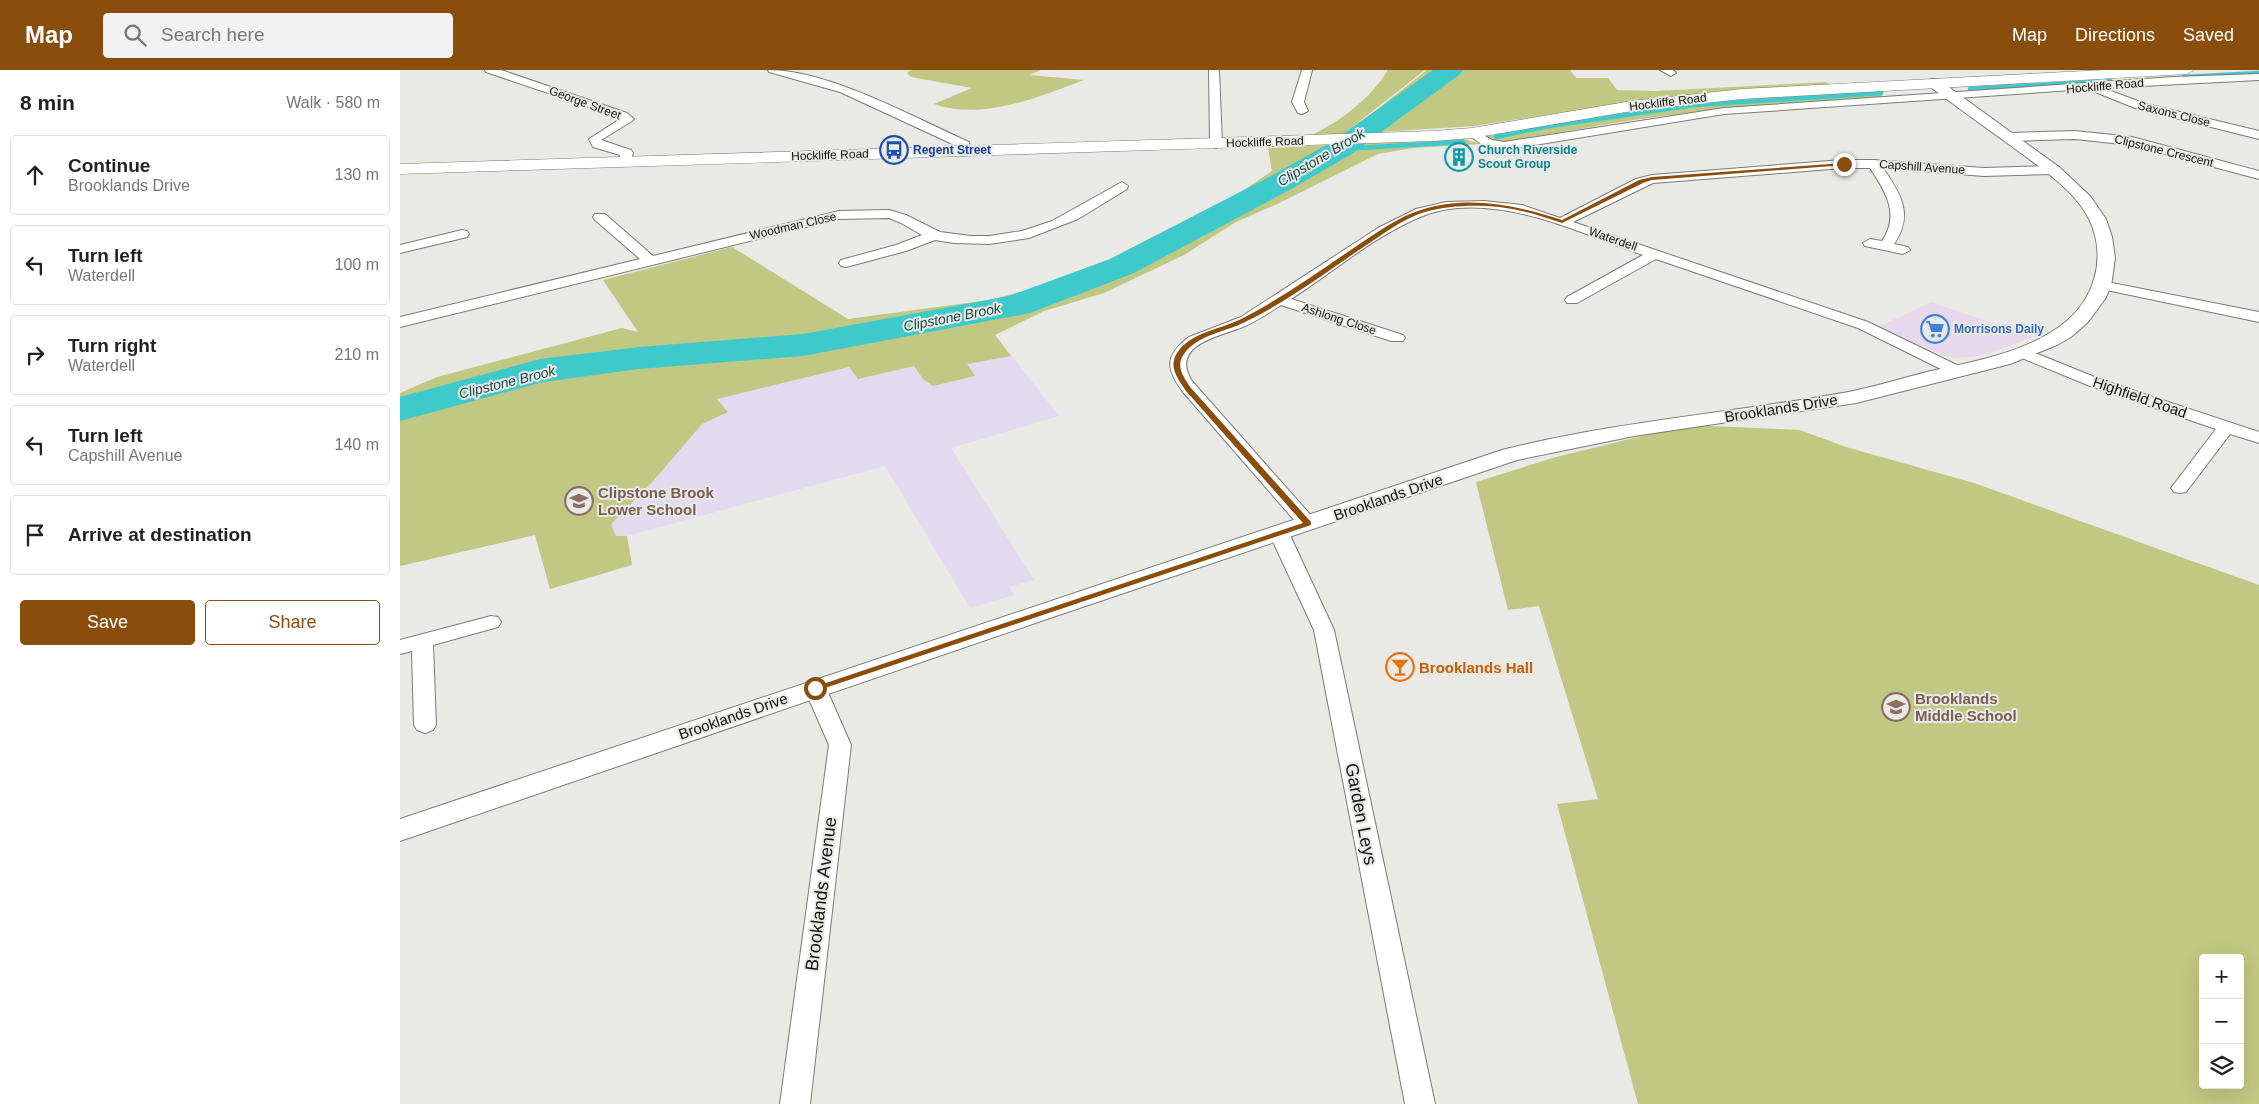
<!DOCTYPE html>
<html lang="en">
<head>
<meta charset="utf-8">
<style>
	:root { --surface:#fff; --page:#f2f2f2; --text:#222; --muted:#767676; --line:#e0e0e0; --accent:#894e0b }
	body { margin:0; font-family:Arial,sans-serif; background:var(--page); color:var(--text) }
	.controls { position:absolute; right:15px; bottom:15px; display:grid; overflow:hidden; border-radius:5px; box-shadow:0 5px 20px #0002 }
	.controls button { width:45px; height:45px; display:grid; place-items:center; padding:0; border:0; border-bottom:1px solid var(--line); background:var(--surface); color:var(--text); font:25px sans-serif }
	.stop { position:absolute; width:15px; height:15px; margin:-11px; border:4px solid #894e0b; border-radius:50%; background:#fff }
	.stop.end { background:#894e0b; border-color:#fff; box-shadow:0 1px 5px #0008 }
	.list { margin:0; padding:0; list-style:none }
	h2 { display:flex; justify-content:space-between; align-items:center; height:65px; margin:0; padding:0 20px; font-size:21px }
	h2 small { font-size:16px; font-weight:400; color:var(--muted) }
	.list li { display:grid; grid-template-columns:32px 1fr auto; gap:15px; align-items:center; box-sizing:border-box; height:80px; margin:0 10px 10px; padding:0 10px; border:1px solid var(--line); border-radius:5px }
	.list b { display:block; font-size:19px; white-space:nowrap }
	.list p { margin:0; font-size:16px; white-space:nowrap; color:var(--muted) }
	.list em { font-size:16px; font-style:normal; color:var(--muted) }
	.actions { display:flex; gap:10px; padding:15px 20px }
	.actions a { flex:1; padding:11px 0; border:1px solid var(--accent); border-radius:5px; text-align:center; font-size:18px; color:var(--accent) }
	.actions .main { background:var(--accent); color:#fff }
	.icon { flex:none; width:28px; height:28px; fill:none; stroke:currentColor; stroke-width:2; stroke-linecap:round; stroke-linejoin:round }
	.map { position:relative; flex:none; width:1859px; height:1034px; overflow:hidden }
	header { display:flex; align-items:center; gap:30px; box-sizing:border-box; height:70px; padding:0 25px; background:var(--accent); color:#fff }
	header strong { font-size:24px }
	nav { display:flex; gap:28px; margin-inline-start:auto; font-size:18px }
	.search { width:350px; height:45px; background:var(--page); display:flex; align-items:center; gap:12px; box-sizing:border-box; padding:0 18px; border-radius:5px; color:var(--muted); font-size:19px }
	main { display:flex }
	aside { flex:1; background:var(--surface) }
	.map>svg:first-child { display:block }
</style>
</head>
<body>
<header>
<strong>Map</strong>
<div class="search"><svg class="icon" aria-label="search" viewBox="0 0 24 24"><circle cx="10" cy="10" r="6"/><path d="M15 15l6 6"/></svg>Search here</div>
<nav><a>Map</a><a>Directions</a><a>Saved</a></nav>
</header>
<main>
<aside>
<h2>8 min<small>Walk · 580 m</small></h2>
<ul class="list">
<li><svg class="icon" aria-label="ahead" viewBox="0 0 24 24"><path d="M12 20V5M6 11l6-6 6 6"/></svg><div><b>Continue</b><p>Brooklands Drive</p></div><em>130 m</em></li>
<li><svg class="icon" aria-label="left" viewBox="0 0 24 24"><path d="M17 20v-9H6M10 6l-5 5 5 5"/></svg><div><b>Turn left</b><p>Waterdell</p></div><em>100 m</em></li>
<li><svg class="icon" aria-label="right" viewBox="0 0 24 24"><path d="M7 20v-9h11M14 6l5 5-5 5"/></svg><div><b>Turn right</b><p>Waterdell</p></div><em>210 m</em></li>
<li><svg class="icon" aria-label="left" viewBox="0 0 24 24"><path d="M17 20v-9H6M10 6l-5 5 5 5"/></svg><div><b>Turn left</b><p>Capshill Avenue</p></div><em>140 m</em></li>
<li><svg class="icon" aria-label="arrive" viewBox="0 0 24 24"><path d="M6 21V4h12l-3 4 3 4H6"/></svg><div><b>Arrive at destination</b></div></li>
</ul>
<div class="actions"><a class="main">Save</a><a>Share</a></div>
</aside>
<div class="map">
<svg width="1859" height="1034" viewBox="0 0 1859 1034">
	<rect width="100%" height="100%" fill="#e9e9e5"/>
	<!-- commercial -->
	<path fill="#e7d9ec" d="M 1531,232 L 1633,267 L 1593,282 L 1573,287 L 1553,288 L 1524,279 L 1478,257 Z"/>
	<!-- education -->
	<path fill="#e2dbf0" d="M 595,265 L 659,346 L 551,378 L 634,510 L 609,517 L 614,525 L 570,538 L 485,396 L 227,466 L 232,495 L 150,519 L 135,465 L 0,496 L 0,359 Z"/>
	<!-- green -->
	<g fill="#c0c883" fill-rule="evenodd">
		<path d="M 511,0 L 641,0 L 630,5 L 684,10 C 639,27 582,51 534,34 L 572,18 L 511,7 L 507,3 Z"/>
		<path d="M 988,0 L 1025,0 L 942,65 L 910,66 C 941,51 970,29 988,0 Z"/>
		<path d="M 1027,0 L 1170,0 L 1176,8 L 1208,8 L 1217,20 L 1256,21 L 1426,12 L 1430,14 L 1255,28 L 1075,56 L 946,64 Z"/>
		<path d="M 1477,20 L 1483,24 L 1480,28 L 1314,39 L 1226,51 L 1110,71 L 1100,72 L 1086,66 L 1138,56 L 1299,33 Z"/>
		<path d="M 1060,68 L 1081,74 L 1013,78 L 978,84 L 877,134 L 836,152 L 784,185 L 704,223 L 644,241 L 595,265 L 611,286 L 567,294 L 575,306 L 533,316 L 523,309 L 514,296 L 458,309 L 449,297 L 317,329 L 328,342 L 302,354 L 254,410 L 211,454 L 216,466 L 227,466 L 232,495 L 150,519 L 135,465 L 0,496 L 0,323 L 37,307 L 222,258 L 238,262 L 203,210 L 332,177 L 448,249 L 589,230 L 675,208 L 741,178 L 831,129 L 872,101 L 868,78 Z"/>
		<path d="M 1287,355 L 1400,360 L 1446,377 L 1574,413 L 1859,515 L 1859,1034 L 1238,1034 L 1157,734 L 1198,729 L 1139,536 L 1108,540 L 1076,412 L 1156,387 ZM 1803,888 L 1840,888 L 1840,1015 L 1803,1015 Z"/>
	</g>
	<g fill="none" stroke-linecap="round" stroke-linejoin="round">
		<!-- stream -->
		<g stroke="#3ecacb" stroke-width="4.5">
			<path d="M 1784,7 L 1859,3"/>
			<path d="M 1570,19 L 1710,11"/>
			<path d="M 1096,67 L 1149,56 L 1295,35 L 1481,23"/>
			<path d="M 940,79 L 1063,72"/>
		</g>
		<!-- river -->
		<path fill="#3ecacb" fill-rule="evenodd" d="M 1033,0 L 1063,0 L 1059,5 L 950,85 L 893,118 L 734,203 L 630,243 L 403,286 L 239,299 L 143,312 L 0,351 L 0,327 L 140,289 L 239,277 L 403,264 L 609,226 L 710,189 L 871,106 L 930,73 Z"/>
		<defs>
			<g id="minor">
				<path d="M 85,0 L 101,0 L 227,43 L 234,49 L 232,51 L 201,70 L 231,80 L 233,83 L 229,96 L 221,96 L 219,93 L 220,85 L 193,77 L 189,69 L 220,49 L 219,47 L 86,2 Z"/>
				<path d="M 368,0 C 429,0 513,47 569,72 L 571,82 L 569,85 L 561,85 L 559,77 L 440,22 L 369,2 Z"/>
				<path d="M 809,0 L 819,0 L 822,74 L 816,78 L 810,74 Z"/>
				<path d="M 902,0 L 912,0 L 904,32 L 908,41 L 902,44 L 898,43 L 892,32 Z"/>
				<path d="M 1260,0 L 1273,0 L 1276,3 L 1271,6 Z"/>
				<path d="M 1859,4 L 1859,10 L 1703,18 L 1743,33 L 1859,61 L 1859,69 L 1735,38 L 1688,19 L 1324,44 L 1104,80 L 1084,76 L 1066,63 L 1072,59 L 1092,70 L 1104,72 L 1324,38 L 1774,7 Z"/>
				<path d="M 1675,61 L 1732,67 L 1859,101 L 1859,109 L 1731,75 L 1675,69 L 1607,71 L 1601,67 L 1607,63 Z"/>
				<path d="M 1443,90 L 1474,90 L 1584,98 L 1653,96 L 1659,100 L 1653,104 L 1584,106 L 1483,98 C 1501,124 1514,145 1494,174 L 1508,177 L 1510,180 L 1503,184 L 1465,176 L 1463,173 L 1470,169 L 1482,171 C 1500,145 1486,122 1470,98 L 1443,98 L 1253,113 L 1173,152 L 1468,252 L 1563,298 L 1565,301 L 1563,304 L 1551,304 L 1458,258 L 1256,189 L 1177,233 L 1167,233 L 1165,230 L 1167,227 L 1243,185 C 1177,162 1089,118 1020,147 C 973,167 933,202 891,229 L 1003,265 L 1005,268 L 1003,271 L 991,271 L 881,235 C 869,243 857,251 843,257 C 820,266 769,275 792,311 L 915,450 L 917,454 L 915,458 L 908,460 L 901,458 L 783,322 C 766,299 764,286 789,267 L 841,247 L 978,158 L 1016,139 L 1046,132 L 1084,131 L 1122,135 L 1160,148 L 1236,109 L 1252,105 Z"/>
				<path d="M 722,112 L 728,116 L 727,119 L 678,149 L 629,168 L 589,174 L 554,173 L 535,170 L 506,181 L 446,197 L 441,196 L 439,193 L 441,190 L 496,175 L 522,165 L 501,153 L 489,148 L 439,149 L 0,257 L 0,247 L 240,189 L 195,150 L 193,147 L 195,144 L 205,144 L 253,186 L 439,141 L 489,140 L 506,145 L 540,162 L 571,166 L 589,166 L 622,161 L 652,151 Z"/>
				<path d="M 62,160 L 67,161 L 69,164 L 67,167 L 0,183 L 0,175 Z"/>
				<path d="M 1702,211 L 1859,242 L 1859,252 L 1697,218 L 1695,215 L 1697,212 Z"/>
				<path d="M 1623,278 L 1702,310 L 1859,362 L 1859,373 L 1830,364 L 1786,422 L 1780,423 L 1774,422 L 1771,418 L 1816,359 L 1690,316 L 1617,286 L 1615,283 L 1617,280 Z"/>
				<path d="M 879,457 L 886,459 L 889,463 L 934,560 L 1035,1034 L 1005,1034 L 914,560 L 869,463 L 872,459 Z"/>
				<path d="M 91,546 L 98,547 L 101,552 L 98,557 L 33,575 L 36,655 L 33,660 L 25,663 L 17,660 L 14,655 L 12,581 L 0,584 L 0,570 Z"/>
				<path d="M 415,611 L 423,613 L 426,618 L 451,675 L 410,1034 L 380,1034 L 429,675 L 404,618 L 407,613 Z"/>
			</g>
			<path id="tertiary" d="M 1534,9 L 1539,10 L 1659,97 L 1690,126 L 1706,149 L 1712,167 L 1715,188 L 1711,216 L 1705,229 L 1688,252 L 1671,267 L 1657,275 L 1610,294 L 1456,333 L 1234,366 L 1117,390 L 647,549 L 0,771 L 0,749 L 1102,380 C 1214,352 1329,343 1443,323 C 1471,318 1499,309 1527,302 C 1571,292 1621,284 1659,257 C 1694,233 1708,188 1689,149 C 1675,119 1635,94 1610,75 C 1583,56 1556,36 1529,16 L 1527,13 L 1529,10 Z"/>
			<path id="primary" d="M 1704,0 L 1794,0 L 1787,4 L 1342,29 L 1232,41 L 1072,68 L 1034,71 L 0,104 L 0,94 L 1034,61 L 1072,58 L 1232,31 L 1342,19 Z"/>
		</defs>
		<!-- minor casing -->
		<use href="#minor" stroke="#7b7a77" stroke-width="2"/>
		<!-- tertiary casing -->
		<use href="#tertiary" stroke="#7b7a77" stroke-width="2"/>
		<!-- primary casing -->
		<use href="#primary" stroke="#7b7a77" stroke-width="1"/>
		<!-- minor -->
		<use href="#minor" fill="#fff" fill-rule="evenodd"/>
		<!-- tertiary -->
		<use href="#tertiary" fill="#fff" fill-rule="evenodd"/>
		<!-- primary -->
		<use href="#primary" fill="#fff" fill-rule="evenodd"/>
	</g>
	<!-- route -->
	<path fill="#894e0b" d="M 1444,93 L 1445,95 L 1252,110 L 1243,113 L 1162,153 C 1149,149 1136,144 1122,141 C 1092,134 1055,134 1025,142 C 1002,149 982,165 962,178 C 925,203 888,231 847,251 C 827,262 798,264 784,284 C 775,296 784,308 791,318 L 911,452 L 911,455 L 419,620 L 415,621 L 411,618 L 903,453 L 786,321 C 778,309 768,297 777,283 C 790,262 823,259 843,248 C 884,227 921,200 958,175 C 978,162 998,147 1021,140 C 1068,125 1116,135 1162,150 L 1239,110 L 1252,107 Z"/>
	<!-- icons -->
	<defs>
		<symbol id="bus-ring" viewBox="-11 -11 22 22"><circle r="9.5" fill="#e9e9e5" stroke="#1a4fb4" stroke-width="1.5"/><path d="M-5-6H5V4H4V6H2V4H-2V6H-4V4H-5ZM-3.5-4V0h7V-4ZM-3.5 1.2v1.5H-2V1.2ZM2 1.2v1.5H3.5V1.2Z" fill="#1a4fb4"/></symbol>
		<symbol id="building-ring" viewBox="-11 -11 22 22"><circle r="9.5" fill="#e9e9e5" stroke="#0f9aa8" stroke-width="1.5"/><path d="M-4-6H4V6H1V3H-1V6H-4ZM-2.5-4.3h1.7v1.8h-1.7ZM.8-4.3h1.7v1.8H.8ZM-2.5-1h1.7V.8h-1.7ZM.8-1h1.7V.8H.8Z" fill="#0f9aa8"/></symbol>
		<symbol id="supermarket-ring" viewBox="-11 -11 22 22"><circle r="9.5" fill="#e9e9e5" stroke="#3f7fe0" stroke-width="1.5"/><path d="M-6-5.5h2.5l.6 2H6L4.5 2H-2.5L-4.4-4H-6ZM-1.5 3.2a1.3 1.3 0 1 0 .1 0ZM3 3.2a1.3 1.3 0 1 0 .1 0Z" fill="#3f7fe0"/></symbol>
		<symbol id="school-ring" viewBox="-11 -11 22 22"><circle r="9.5" fill="#e9e9e5" stroke="#8d6e63" stroke-width="1.5"/><path d="M0-5L7-2L0 1L-7-2ZM-4 1L0 2.5L4 1V4Q0 6-4 4Z" fill="#8d6e63"/></symbol>
		<symbol id="bar-ring" viewBox="-11 -11 22 22"><circle r="9.5" fill="#e9e9e5" stroke="#e8710a" stroke-width="1.5"/><path d="M-6-5H6L.8 .8V4.5H3.5V6h-7V4.5H-.8V.8Z" fill="#e8710a"/></symbol>
	</defs>
	<g fill-rule="evenodd">
		<use href="#bus-ring" x="478" y="64" width="32" height="32"/>
		<use href="#building-ring" x="1043" y="71" width="32" height="32"/>
		<use href="#supermarket-ring" x="1519" y="243" width="32" height="32"/>
		<use href="#school-ring" x="163" y="415" width="32" height="32"/>
		<use href="#bar-ring" x="984" y="581" width="32" height="32"/>
		<use href="#school-ring" x="1480" y="621" width="32" height="32"/>
	</g>
	<g text-anchor="middle" dominant-baseline="central" stroke-width="4" stroke-linejoin="round" paint-order="stroke">
		<!-- far-street labels -->
		<g font-size="12" fill="#121211" stroke="#e9e9e5">
			<text transform="translate(1705 16) rotate(-5)">Hockliffe Road</text>
			<text transform="translate(1268 32) rotate(-7)">Hockliffe Road</text>
			<text transform="translate(185 33) rotate(20)">George Street</text>
			<text transform="translate(1774 44) rotate(14)">Saxons Close</text>
			<text transform="translate(865 72) rotate(-2)">Hockliffe Road</text>
			<text transform="translate(1764 81) rotate(14)">Clipstone Crescent</text>
			<text transform="translate(430 85) rotate(-2)">Hockliffe Road</text>
			<text transform="translate(1522 97) rotate(4)">Capshill Avenue</text>
			<text transform="translate(393 156) rotate(-13)">Woodman Close</text>
			<text transform="translate(1213 169) rotate(19)">Waterdell</text>
			<text transform="translate(939 249) rotate(18)">Ashlong Close</text>
		</g>
		<!-- far-transit labels -->
		<g font-size="12" font-weight="bold" fill="#164399" stroke="#e9e9e5" text-anchor="start">
			<text x="513" y="80">Regent Street</text>
		</g>
		<!-- far-culture labels -->
		<g font-size="12" font-weight="bold" fill="#0d838f" stroke="#e9e9e5" text-anchor="start">
			<text x="1078" y="80">Church Riverside<tspan x="1078" dy="14">Scout Group</tspan></text>
		</g>
		<!-- far-shop labels -->
		<g font-size="12" font-weight="bold" fill="#366cbe" stroke="#e9e9e5" text-anchor="start">
			<text x="1554" y="259">Morrisons Daily</text>
		</g>
		<!-- far-water labels -->
		<g font-size="14" font-style="italic" fill="#124d4e" stroke="#e9e9e5">
			<text transform="translate(921 87) rotate(-31)">Clipstone Brook</text>
			<text transform="translate(552 247) rotate(-11)">Clipstone Brook</text>
			<text transform="translate(107 312) rotate(-14)">Clipstone Brook</text>
		</g>
		<!-- street labels -->
		<g font-size="15" fill="#121211" stroke="#e9e9e5">
			<text transform="translate(1740 327) rotate(19)">Highfield Road</text>
			<text transform="translate(1381 338) rotate(-9)">Brooklands Drive</text>
			<text transform="translate(988 427) rotate(-19)">Brooklands Drive</text>
			<text transform="translate(333 646) rotate(-19)">Brooklands Drive</text>
		</g>
		<!-- education labels -->
		<g font-size="15" font-weight="bold" fill="#785e54" stroke="#e9e9e5" text-anchor="start">
			<text x="198" y="422">Clipstone Brook<tspan x="198" dy="17">Lower School</tspan></text>
			<text x="1515" y="628">Brooklands<tspan x="1515" dy="17">Middle School</tspan></text>
		</g>
		<!-- food labels -->
		<g font-size="15" font-weight="bold" fill="#c56008" stroke="#e9e9e5" text-anchor="start">
			<text x="1019" y="597">Brooklands Hall</text>
		</g>
		<!-- near-street labels -->
		<g font-size="18" fill="#121211" stroke="#e9e9e5">
			<text transform="translate(961 744) rotate(79)">Garden Leys</text>
			<text transform="translate(421 824) rotate(-83)">Brooklands Avenue</text>
		</g>
	</g>
</svg>
<div class="controls">
<button>+</button>
<button>−</button>
<button><svg class="icon" aria-label="layers" viewBox="0 0 24 24"><path d="M12 4l9 5-9 5-9-5zM3 14l9 5 9-5"/></svg></button>
</div>
<div class="stop" style="left:415px;top:618px"></div>
<div class="stop end" style="left:1444px;top:94px"></div>
</div>
</main>
</body>
</html>
